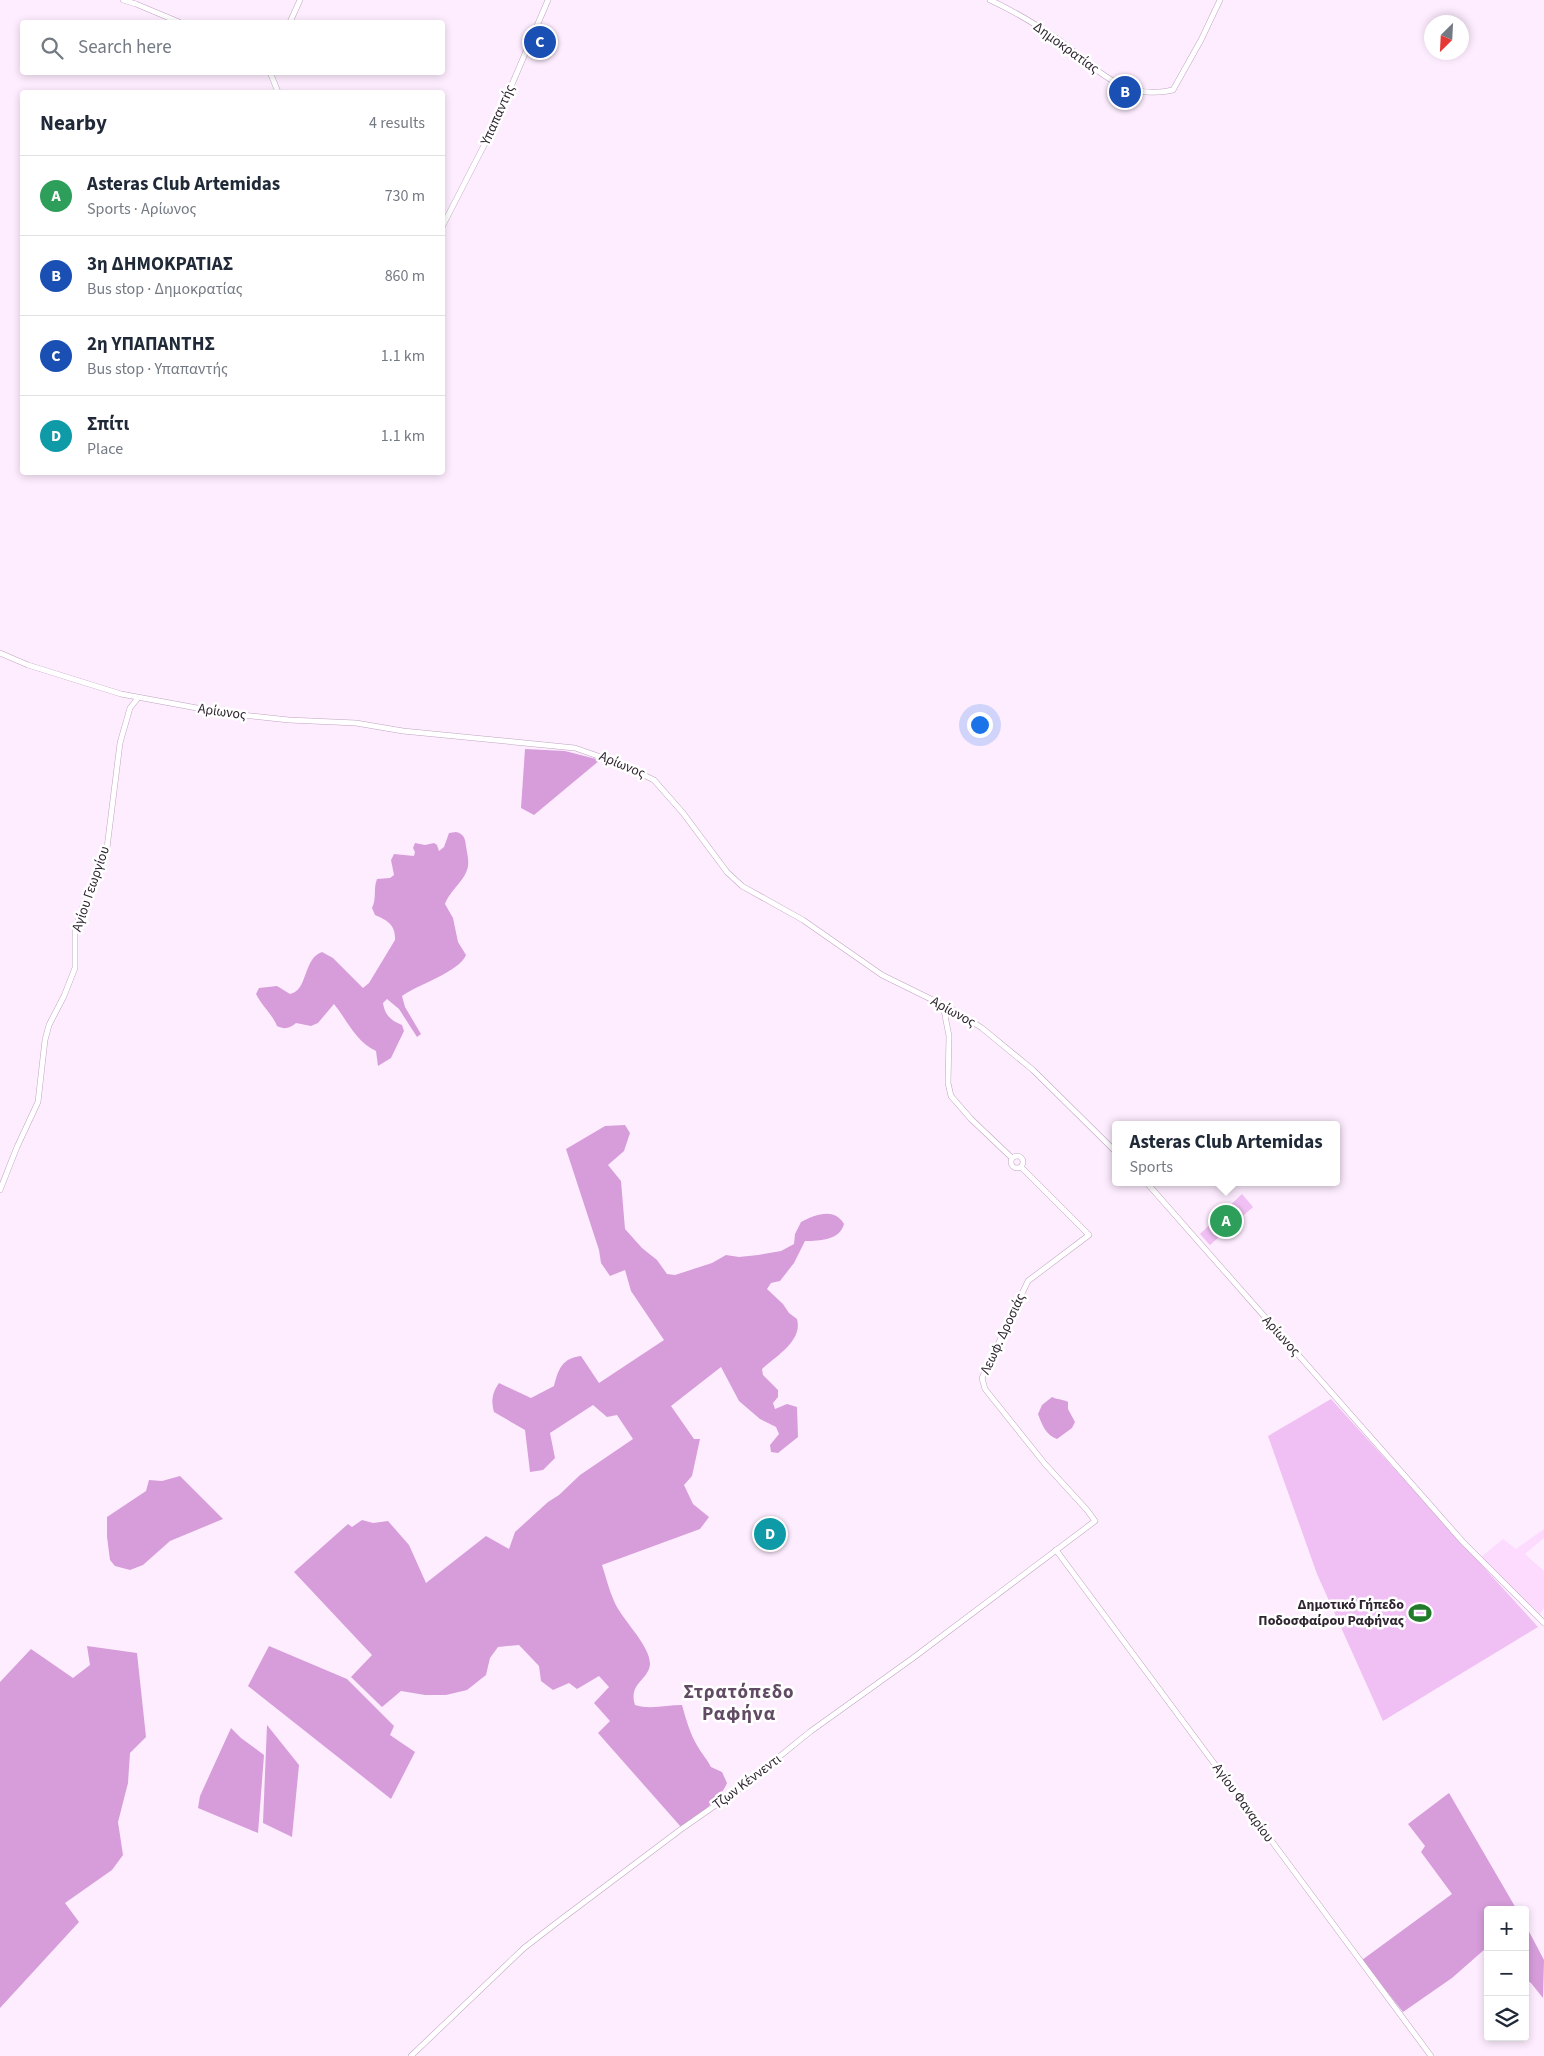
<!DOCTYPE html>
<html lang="en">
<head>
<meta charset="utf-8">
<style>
	:root { --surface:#fff; --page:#f6f6f7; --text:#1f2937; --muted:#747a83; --line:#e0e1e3; --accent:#0b8043 }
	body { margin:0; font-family:"Source Sans 3",sans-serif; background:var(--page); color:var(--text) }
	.controls { position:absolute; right:15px; bottom:15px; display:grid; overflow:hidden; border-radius:5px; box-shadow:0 2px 8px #0003 }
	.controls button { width:45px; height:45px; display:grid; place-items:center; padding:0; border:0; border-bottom:1px solid var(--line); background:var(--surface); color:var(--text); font:25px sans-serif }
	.compass { position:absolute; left:1424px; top:15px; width:45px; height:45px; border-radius:50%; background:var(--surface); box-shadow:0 2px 8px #0003; rotate:204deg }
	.you { position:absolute; left:979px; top:724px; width:18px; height:18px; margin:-12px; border:4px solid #fff; border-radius:50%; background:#1a73e8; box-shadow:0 0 0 8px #1a73e833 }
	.badge { display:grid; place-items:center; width:32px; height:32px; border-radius:50%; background:var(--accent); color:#fff; font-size:16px; font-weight:700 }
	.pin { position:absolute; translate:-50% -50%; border:2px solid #fff; box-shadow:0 1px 5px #0006 }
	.popup { position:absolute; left:1112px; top:1121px; width:228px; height:65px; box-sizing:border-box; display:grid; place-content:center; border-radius:5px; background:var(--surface); filter:drop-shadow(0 1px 4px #0005); font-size:16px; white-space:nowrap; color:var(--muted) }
	.popup b { font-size:19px; color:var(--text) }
	.popup::after { content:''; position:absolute; left:50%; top:100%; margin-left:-10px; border:10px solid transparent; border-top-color:var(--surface) }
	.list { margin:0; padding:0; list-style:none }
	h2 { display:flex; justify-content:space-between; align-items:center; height:65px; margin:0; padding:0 20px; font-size:21px }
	h2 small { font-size:16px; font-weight:400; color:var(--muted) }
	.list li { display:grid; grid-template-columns:32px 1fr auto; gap:15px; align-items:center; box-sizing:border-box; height:80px; padding:0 20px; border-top:1px solid var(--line) }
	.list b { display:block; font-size:19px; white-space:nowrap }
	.list p { margin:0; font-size:16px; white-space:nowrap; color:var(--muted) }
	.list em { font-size:16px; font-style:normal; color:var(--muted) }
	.icon { flex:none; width:28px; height:28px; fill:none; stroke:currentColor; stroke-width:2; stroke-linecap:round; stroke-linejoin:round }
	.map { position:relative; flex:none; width:1544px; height:2056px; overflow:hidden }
	.search { position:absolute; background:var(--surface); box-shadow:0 2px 8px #0003; left:20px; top:20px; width:425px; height:55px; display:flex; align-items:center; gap:12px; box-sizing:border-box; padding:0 18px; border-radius:5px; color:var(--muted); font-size:19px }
	.panel { position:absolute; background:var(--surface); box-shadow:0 2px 8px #0003; left:20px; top:90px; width:425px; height:385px; border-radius:5px }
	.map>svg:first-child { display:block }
</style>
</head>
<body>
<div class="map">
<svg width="1544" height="2056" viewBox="0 0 1544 2056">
	<rect width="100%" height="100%" fill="#feedff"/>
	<!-- built -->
	<path fill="#fddbff" d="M 1544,1529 L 1544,1538 L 1525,1554 L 1544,1571 L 1544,1608 L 1540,1614 L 1480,1558 L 1503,1539 L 1516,1549 Z"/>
	<!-- green -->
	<g fill="#f0bff3">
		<path d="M 1242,1194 L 1253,1207 L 1210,1245 L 1200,1234 Z"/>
		<path d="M 1331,1399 L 1538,1627 L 1383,1721 L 1317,1574 L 1268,1436 Z"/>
	</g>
	<!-- forest -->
	<g fill="#d69dda">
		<path d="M 525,749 L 565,751 L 600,760 L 534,815 L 521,808 Z"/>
		<path d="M 456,832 C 464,834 465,838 466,846 C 467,853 469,860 468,866 C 466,880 450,890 445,904 L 453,918 L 458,942 L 466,955 C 459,972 417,985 402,996 L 405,1007 L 421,1034 L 417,1037 L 399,1009 L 387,999 L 383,1003 C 385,1015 390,1020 402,1025 L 404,1031 L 391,1058 L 378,1066 L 376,1051 C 356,1042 347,1020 334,1004 L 318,1023 L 311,1026 L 296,1023 C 290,1028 285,1030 277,1026 C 272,1014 262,1006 256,994 L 259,988 L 277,986 L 290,994 C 308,991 303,958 322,952 L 333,958 L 363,988 L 369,983 L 395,940 C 396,925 387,920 375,915 L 372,908 C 377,898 373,889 377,879 L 390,878 L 394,875 L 391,860 L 394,854 L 414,856 L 415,852 L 413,848 L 415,843 L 425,845 L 434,843 L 437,845 L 439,851 L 444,847 L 449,833 Z"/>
		<path d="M 625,1125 L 630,1133 L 624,1151 L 608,1165 L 621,1181 L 625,1229 L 642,1248 L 657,1260 L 667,1274 L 675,1275 L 712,1263 L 726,1255 L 739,1257 L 758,1255 L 781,1251 L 794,1244 L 795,1234 L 801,1222 C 815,1215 834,1207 844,1224 C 840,1240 820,1241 805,1241 L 794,1263 L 780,1281 L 771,1283 L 767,1289 L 783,1304 L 789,1313 L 797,1319 C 803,1341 776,1356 762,1369 L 763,1375 L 778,1390 L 778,1397 L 773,1403 L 775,1409 L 787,1404 L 797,1407 L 798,1437 L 778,1453 L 771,1452 L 770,1445 L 779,1434 L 776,1427 L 760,1419 L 739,1401 L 721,1367 L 671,1406 L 694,1439 L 700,1439 L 692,1476 L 684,1485 L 693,1504 L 709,1517 L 700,1529 L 602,1565 C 606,1577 609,1590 614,1601 C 622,1620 650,1645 650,1664 C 649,1680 628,1683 635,1705 C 650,1710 667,1705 682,1705 C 686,1719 690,1734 698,1747 C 702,1754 707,1759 711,1767 L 722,1772 L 727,1783 C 721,1799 695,1818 681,1827 L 598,1733 L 610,1721 L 594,1703 L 609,1687 L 599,1676 L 577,1689 L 569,1683 L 553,1690 L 541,1681 L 539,1666 L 519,1645 L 498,1647 L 490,1658 L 486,1675 L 467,1690 L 446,1695 L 425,1695 L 401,1691 L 382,1707 L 351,1677 L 372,1655 L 294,1572 L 348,1524 L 352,1527 L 362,1520 L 373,1523 L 388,1521 L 409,1545 L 426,1583 L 486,1536 L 509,1549 L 515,1532 L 548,1502 L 559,1495 L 580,1475 L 633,1439 L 617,1415 L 607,1417 L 593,1405 L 550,1433 L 555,1458 L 543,1470 L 530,1472 L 525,1430 L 494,1412 C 491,1401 492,1393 499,1383 L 531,1398 L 554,1386 C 558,1370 562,1358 581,1356 L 599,1383 L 664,1340 L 631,1291 L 625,1270 L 610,1276 L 601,1263 L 599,1250 L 566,1149 L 605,1126 Z"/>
		<path d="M 1052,1397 C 1058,1400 1063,1399 1068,1402 L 1068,1409 L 1075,1422 L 1072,1428 L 1057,1439 C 1046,1435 1042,1425 1038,1414 L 1042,1405 Z"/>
		<path d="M 180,1476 L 223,1519 L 170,1541 L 143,1565 L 130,1570 L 115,1566 L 110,1560 L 107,1537 L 107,1517 L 146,1491 L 149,1480 L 162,1481 Z"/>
		<path d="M 87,1646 L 137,1653 L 146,1737 L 130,1753 L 128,1783 L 118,1822 L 123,1855 L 112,1870 L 65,1903 L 79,1922 L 0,2008 L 0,1682 L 31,1649 L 73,1678 L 90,1665 Z"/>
		<path d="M 269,1646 L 347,1679 L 394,1726 L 390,1735 L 415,1752 L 391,1799 L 248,1686 Z"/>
		<path d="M 267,1725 L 299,1765 L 292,1837 L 263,1823 Z"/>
		<path d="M 231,1728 L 241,1738 L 264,1755 L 258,1833 L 198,1808 L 200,1796 Z"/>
		<path d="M 1449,1793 L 1517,1910 L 1488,1910 L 1488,1950 L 1485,1949 L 1452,1978 L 1403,2012 L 1362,1960 L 1452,1894 L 1421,1852 L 1425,1846 L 1408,1824 Z"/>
		<path d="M 1525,1924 L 1544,1960 L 1543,1998 L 1531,1983 L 1525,1979 Z"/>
	</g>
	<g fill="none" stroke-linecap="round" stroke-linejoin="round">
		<defs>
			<g id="tertiary">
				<path d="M 123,0 L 136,4 L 179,22"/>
				<path d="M 990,0 C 1014,11 1037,25 1059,40 C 1096,67 1122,102 1173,90 L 1201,40 L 1220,0"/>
				<path d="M 290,22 L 300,0"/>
				<path d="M 270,72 L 278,92"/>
				<path d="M 442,227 L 495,124 L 548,0"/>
				<path d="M 0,653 L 28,665 L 121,694 L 224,713 L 289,720 L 356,723 L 403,731 L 575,748 L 621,764 L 654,780 L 683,813 L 727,872 L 742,886 L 803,920 L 882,975 L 953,1010 L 982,1028 L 1033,1070 L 1116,1152"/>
				<path d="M 943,1005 L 949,1036 L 948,1083 L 951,1096 L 971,1119 L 1012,1158"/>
				<circle cx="1017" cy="1162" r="6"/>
				<path d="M 1146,1182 L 1463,1542 L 1544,1623"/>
				<path d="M 0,1190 L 17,1147 L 38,1102 L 45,1040 L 49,1025 L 64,996 L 75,968 L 75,930 L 84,903 L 107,848 L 120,743 L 130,708 L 138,698"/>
				<path d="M 1056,1550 L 1431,2056"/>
				<path d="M 411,2056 L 524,1948 L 559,1921 L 680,1830 L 743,1786 L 811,1731 L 913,1658 L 1095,1521 L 1087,1510 L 1045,1464 L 985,1389 L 982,1378 L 1028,1281 L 1089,1235 L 1021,1167"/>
			</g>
		</defs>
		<!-- tertiary casing -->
		<use href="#tertiary" stroke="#bfa4c0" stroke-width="6"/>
		<!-- tertiary -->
		<use href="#tertiary" stroke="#fff" stroke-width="5"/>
	</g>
	<!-- icons -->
	<defs>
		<symbol id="stadium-bare" viewBox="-9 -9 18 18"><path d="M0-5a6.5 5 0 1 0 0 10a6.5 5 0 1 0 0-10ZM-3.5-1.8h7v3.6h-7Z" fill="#217b2b" stroke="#fff" stroke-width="2.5" paint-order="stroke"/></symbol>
	</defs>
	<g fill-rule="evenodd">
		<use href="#stadium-bare" x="1404" y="1597" width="32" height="32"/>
	</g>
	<g text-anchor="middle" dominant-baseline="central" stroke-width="5" stroke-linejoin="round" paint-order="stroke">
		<!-- street labels -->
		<g font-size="14" fill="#2f2530" stroke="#fff">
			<text transform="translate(1066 48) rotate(36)">Δημοκρατίας</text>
			<text transform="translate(498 115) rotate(-66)">Υπαπαντής</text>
			<text transform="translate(222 712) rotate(8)">Αρίωνος</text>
			<text transform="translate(622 765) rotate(23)">Αρίωνος</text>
			<text transform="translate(91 889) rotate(-71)">Αγίου Γεωργίου</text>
			<text transform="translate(953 1012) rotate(29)">Αρίωνος</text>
			<text transform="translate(1003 1334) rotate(-65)">Λεωφ. Δροσιάς</text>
			<text transform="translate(1281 1336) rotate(48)">Αρίωνος</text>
			<text transform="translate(747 1782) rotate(-37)">Τζων Κέννεντι</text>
			<text transform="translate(1243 1803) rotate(54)">Αγίου Φαναρίου</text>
		</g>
		<!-- poi labels -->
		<g font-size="14" font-weight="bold" fill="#2f2530" stroke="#fff" text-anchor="end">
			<text x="1404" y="1605">Δημοτικό Γήπεδο<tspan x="1404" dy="16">Ποδοσφαίρου Ραφήνας</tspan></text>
		</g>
		<!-- district labels -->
		<g font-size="19" font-weight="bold" letter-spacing="1" fill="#614a63" stroke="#fff">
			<text x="739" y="1692">Στρατόπεδο<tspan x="739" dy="22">Ραφήνα</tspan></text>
		</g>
	</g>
</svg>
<div class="controls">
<button>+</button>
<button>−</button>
<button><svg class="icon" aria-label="layers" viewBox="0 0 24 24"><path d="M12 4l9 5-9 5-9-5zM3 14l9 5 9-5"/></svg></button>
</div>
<svg class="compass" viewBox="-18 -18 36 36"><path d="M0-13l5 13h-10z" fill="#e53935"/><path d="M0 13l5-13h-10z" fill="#747a83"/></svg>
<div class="you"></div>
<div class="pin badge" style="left:1226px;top:1221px;background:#2e9e5b">A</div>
<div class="popup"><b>Asteras Club Artemidas</b>Sports</div>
<div class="pin badge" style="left:1125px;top:92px;background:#1a4fb4">B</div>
<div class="pin badge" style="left:540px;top:42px;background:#1a4fb4">C</div>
<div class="pin badge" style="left:770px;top:1534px;background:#0f9aa8">D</div>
<div class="search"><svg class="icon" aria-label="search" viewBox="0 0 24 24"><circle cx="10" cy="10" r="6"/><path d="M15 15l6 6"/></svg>Search here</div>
<section class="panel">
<h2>Nearby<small>4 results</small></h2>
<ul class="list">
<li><span class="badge" style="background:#2e9e5b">A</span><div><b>Asteras Club Artemidas</b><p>Sports · Αρίωνος</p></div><em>730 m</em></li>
<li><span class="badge" style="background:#1a4fb4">B</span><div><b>3η ΔΗΜΟΚΡΑΤΙΑΣ</b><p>Bus stop · Δημοκρατίας</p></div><em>860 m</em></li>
<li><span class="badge" style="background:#1a4fb4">C</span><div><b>2η ΥΠΑΠΑΝΤΗΣ</b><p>Bus stop · Υπαπαντής</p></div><em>1.1 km</em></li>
<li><span class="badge" style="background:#0f9aa8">D</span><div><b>Σπίτι</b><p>Place</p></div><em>1.1 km</em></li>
</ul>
</section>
</div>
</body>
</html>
